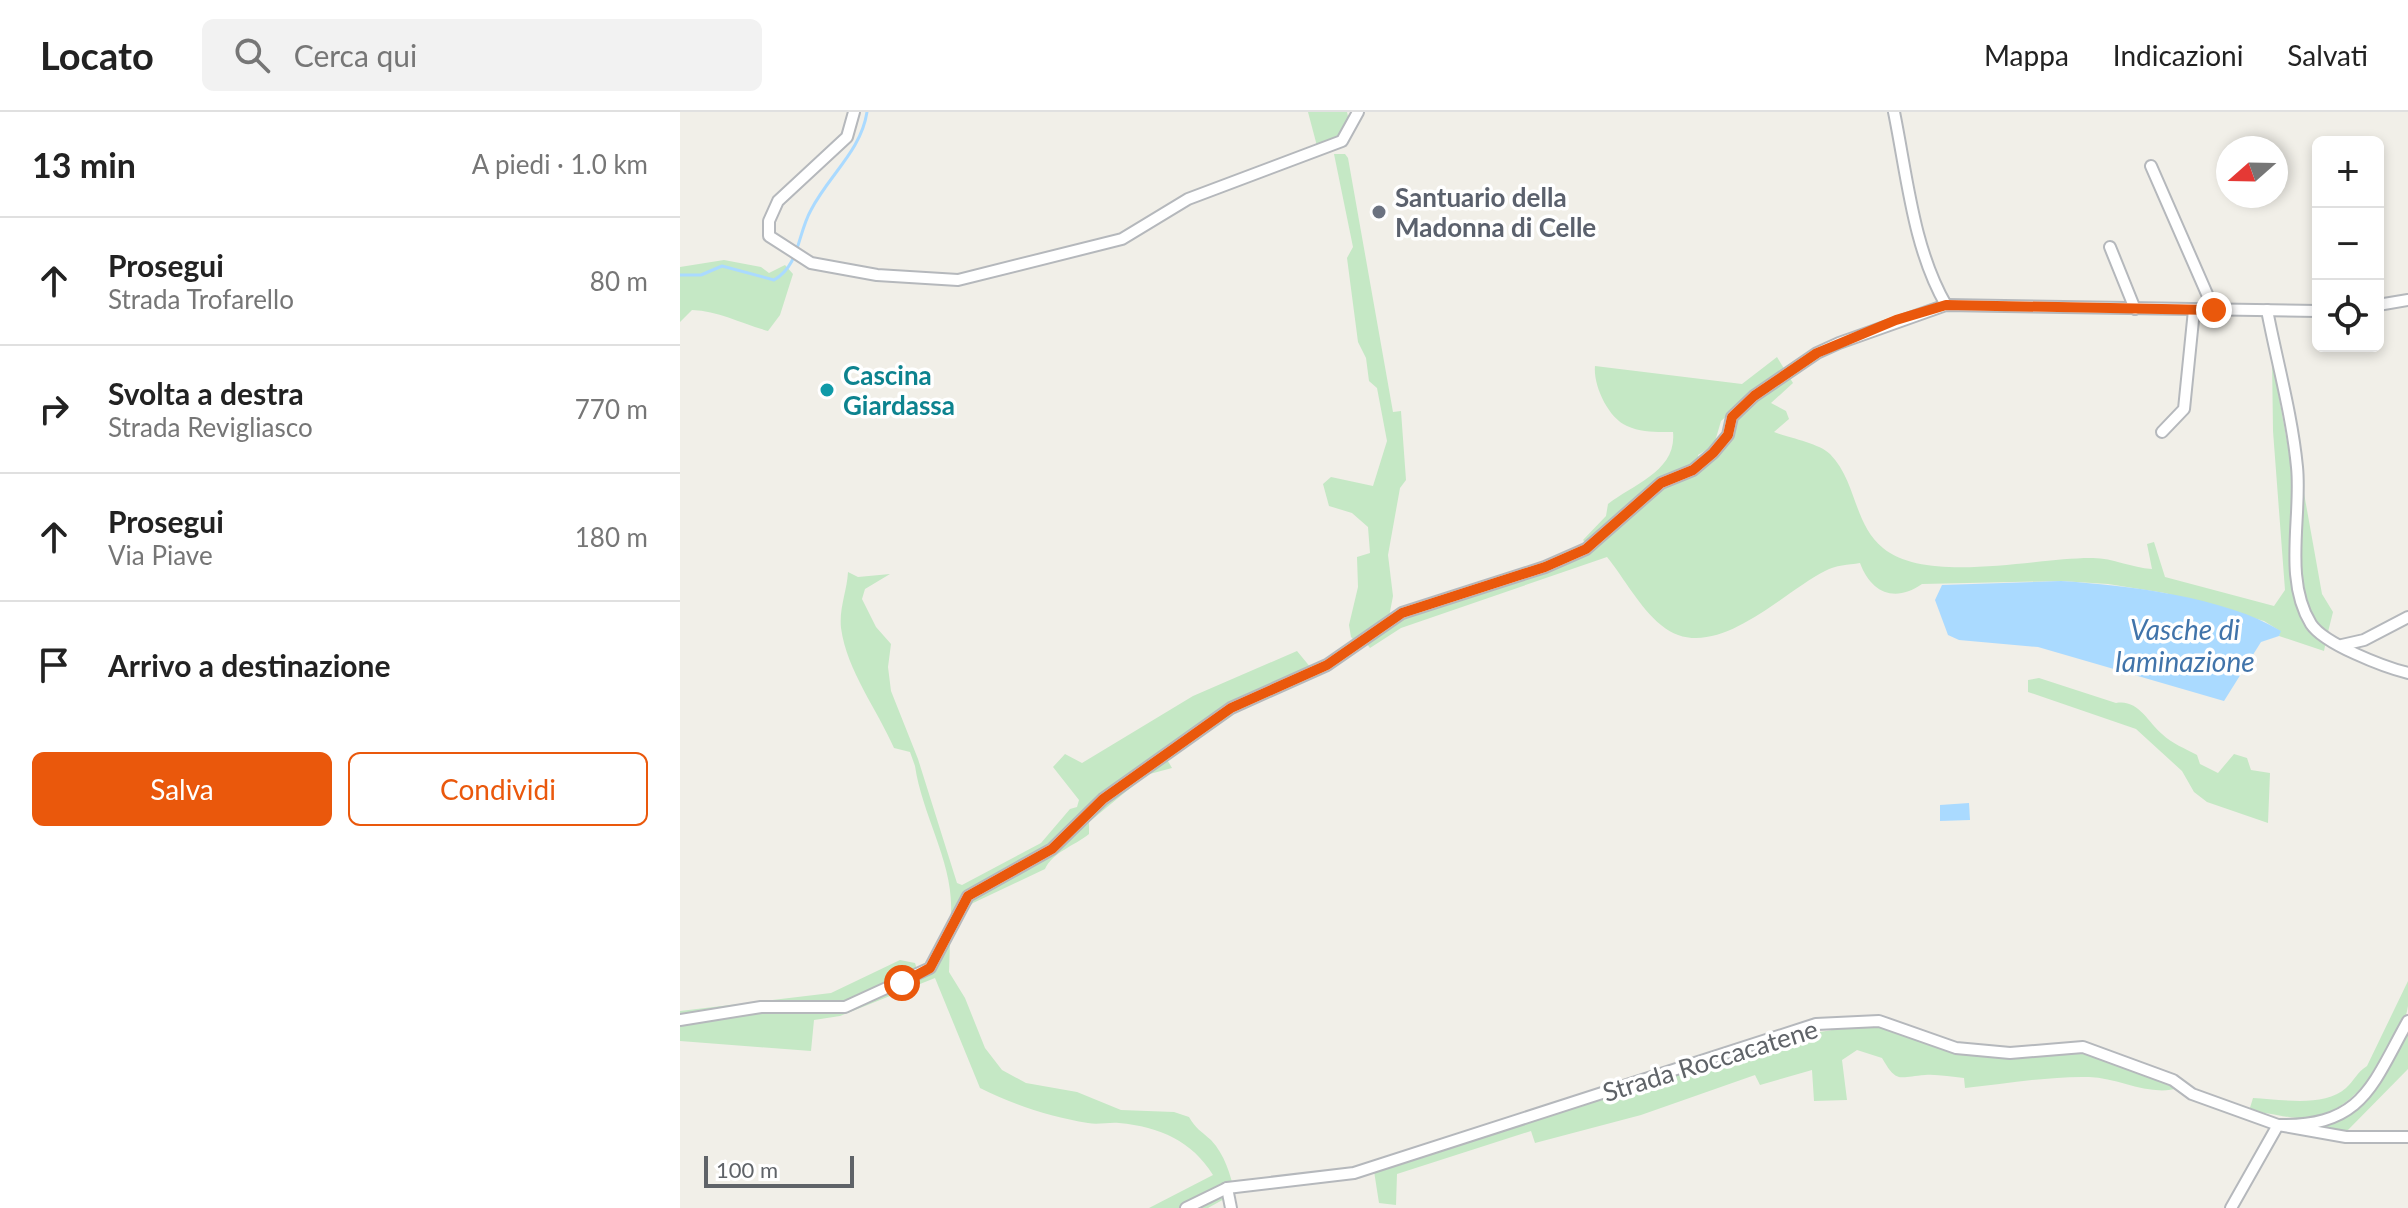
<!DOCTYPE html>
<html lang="it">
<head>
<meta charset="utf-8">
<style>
	:root { --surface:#fff; --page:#f2f2f2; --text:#222; --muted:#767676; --line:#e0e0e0; --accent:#ea580c }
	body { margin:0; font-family:Lato,sans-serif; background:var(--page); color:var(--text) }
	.controls { position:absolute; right:24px; top:24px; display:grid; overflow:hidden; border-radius:12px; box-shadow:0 4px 12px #0003 }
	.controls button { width:72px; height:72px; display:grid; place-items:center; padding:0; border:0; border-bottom:2px solid var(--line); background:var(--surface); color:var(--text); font:40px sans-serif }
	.compass { position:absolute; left:1536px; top:24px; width:72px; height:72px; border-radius:50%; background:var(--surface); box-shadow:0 4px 12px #0003; rotate:250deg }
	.scale { position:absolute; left:24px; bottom:20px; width:150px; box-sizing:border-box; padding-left:8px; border:4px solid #5f6368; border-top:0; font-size:22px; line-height:28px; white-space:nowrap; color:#5f6368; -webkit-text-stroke:6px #fff; paint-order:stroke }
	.stop { position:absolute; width:24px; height:24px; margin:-18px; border:6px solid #ea580c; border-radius:50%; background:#fff }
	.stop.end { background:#ea580c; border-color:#fff; box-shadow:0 2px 8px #0008 }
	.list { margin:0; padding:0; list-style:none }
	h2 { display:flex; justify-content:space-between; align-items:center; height:104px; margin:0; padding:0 32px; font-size:34px }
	h2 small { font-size:26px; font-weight:400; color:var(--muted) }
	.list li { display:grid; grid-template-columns:52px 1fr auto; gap:24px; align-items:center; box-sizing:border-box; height:128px; padding:0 32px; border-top:2px solid var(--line) }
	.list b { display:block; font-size:30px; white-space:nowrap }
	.list p { margin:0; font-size:26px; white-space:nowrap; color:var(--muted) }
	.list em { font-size:26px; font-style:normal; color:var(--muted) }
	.actions { display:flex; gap:16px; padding:24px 32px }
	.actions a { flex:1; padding:18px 0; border:2px solid var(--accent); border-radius:12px; text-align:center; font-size:28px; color:var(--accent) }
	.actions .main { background:var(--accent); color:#fff }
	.icon { flex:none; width:44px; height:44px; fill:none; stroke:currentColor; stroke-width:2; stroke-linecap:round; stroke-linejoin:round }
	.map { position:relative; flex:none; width:1728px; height:1096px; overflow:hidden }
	header { display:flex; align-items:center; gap:48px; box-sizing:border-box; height:112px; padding:0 40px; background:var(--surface); border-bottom:2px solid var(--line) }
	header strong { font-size:38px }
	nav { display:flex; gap:44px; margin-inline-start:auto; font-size:28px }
	.search { width:560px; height:72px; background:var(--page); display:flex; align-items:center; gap:20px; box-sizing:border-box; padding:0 28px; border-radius:12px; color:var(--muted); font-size:30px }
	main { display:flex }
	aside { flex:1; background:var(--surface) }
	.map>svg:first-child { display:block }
</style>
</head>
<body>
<header>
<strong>Locato</strong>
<div class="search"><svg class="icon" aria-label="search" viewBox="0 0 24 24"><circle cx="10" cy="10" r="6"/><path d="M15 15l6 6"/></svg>Cerca qui</div>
<nav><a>Mappa</a><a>Indicazioni</a><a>Salvati</a></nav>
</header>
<main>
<aside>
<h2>13 min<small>A piedi · 1.0 km</small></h2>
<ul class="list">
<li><svg class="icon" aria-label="ahead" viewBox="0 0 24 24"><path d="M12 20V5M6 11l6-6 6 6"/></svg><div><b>Prosegui</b><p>Strada Trofarello</p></div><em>80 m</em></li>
<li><svg class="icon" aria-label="right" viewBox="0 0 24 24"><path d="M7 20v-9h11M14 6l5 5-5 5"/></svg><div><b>Svolta a destra</b><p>Strada Revigliasco</p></div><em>770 m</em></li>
<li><svg class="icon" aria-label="ahead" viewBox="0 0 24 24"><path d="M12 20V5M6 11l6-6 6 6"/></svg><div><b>Prosegui</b><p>Via Piave</p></div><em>180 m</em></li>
<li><svg class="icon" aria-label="arrive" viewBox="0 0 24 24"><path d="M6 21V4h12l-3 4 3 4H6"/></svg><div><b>Arrivo a destinazione</b></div></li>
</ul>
<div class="actions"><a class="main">Salva</a><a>Condividi</a></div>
</aside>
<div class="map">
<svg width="1728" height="1096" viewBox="0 0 1728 1096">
	<rect width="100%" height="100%" fill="#f1efe8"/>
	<!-- green -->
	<g fill="#c5e8c5" fill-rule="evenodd">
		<path d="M 628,0 L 667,0 L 669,9 L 660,27 L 637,34 Z"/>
		<path d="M 654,42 L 665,42 L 668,46 L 713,300 L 721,299 L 726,368 L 720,376 L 708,443 L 713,484 L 709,505 L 676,530 L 671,525 L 669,513 L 678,475 L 677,445 L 690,441 L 688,415 L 672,401 L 649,394 L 643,372 L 651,365 L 693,374 L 707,329 L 697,276 L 689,269 L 686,246 L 678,230 L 667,146 L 673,135 Z"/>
		<path d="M 44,148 L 81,155 L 89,161 L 105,153 L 113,162 L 100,203 L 88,219 C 62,212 39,199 12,198 L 0,210 L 0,155 Z"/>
		<path d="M 1097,245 L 1113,271 L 1091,291 L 1106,299 L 1109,307 L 1094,320 C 1109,326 1139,331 1150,342 C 1177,370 1173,411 1203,436 C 1247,473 1359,445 1413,446 C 1433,446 1452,456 1472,457 L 1467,432 L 1474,430 L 1485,465 L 1594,494 L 1605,478 L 1593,319 L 1592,247 L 1612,357 L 1614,457 L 1621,490 L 1646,529 L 1644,539 L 1599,524 L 1600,519 L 1584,509 L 1485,481 L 1428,472 L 1381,469 L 1242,472 C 1215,491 1191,481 1180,451 C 1168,453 1156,453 1145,459 C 1101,481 1032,556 981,513 C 960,496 944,466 927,445 L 721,516 L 690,536 L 687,532 L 722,505 L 912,436 L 903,428 L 926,404 L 928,392 C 953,372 997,359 993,320 C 978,320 962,321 947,314 C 928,306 913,273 915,254 L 1062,272 ZM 1059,293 C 1060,323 1042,340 1021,356 L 1018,343 L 1034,333 L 1041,309 Z"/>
		<path d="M 1622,370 L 1642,482 L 1653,500 L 1647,524 C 1610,485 1621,420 1622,370 Z"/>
		<path d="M 168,460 L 178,465 L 210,462 L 185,477 L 182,487 L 196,515 L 211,532 L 208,555 L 211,579 L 238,647 L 277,771 L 282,773 L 361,731 L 390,697 L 397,695 L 399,688 L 373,655 L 385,642 L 402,651 L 513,584 L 617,539 L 631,556 L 536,600 L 482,639 L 492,656 L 466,663 L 409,710 L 409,722 C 394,734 373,740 365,757 L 293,791 L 281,802 L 270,829 L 269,860 L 285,886 L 305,936 L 322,958 L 346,971 L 397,980 L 441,998 L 494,1000 L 509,1005 C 515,1016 522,1020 531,1028 C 545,1043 550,1062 555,1081 L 528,1096 L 469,1096 L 533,1063 C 512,1029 480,1015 439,1011 C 429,1010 418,1013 408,1011 C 371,1005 334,993 300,976 L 255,866 L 160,904 L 134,908 L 131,939 L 0,929 L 0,899 L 151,881 L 220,848 L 235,851 L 237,857 L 248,853 C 257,838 270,819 271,801 C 274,752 242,703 235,654 L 230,640 L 214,636 C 197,597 167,559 161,516 C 159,496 167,479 168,460 Z"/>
		<path d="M 1359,566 L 1436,591 C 1458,587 1468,610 1482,622 C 1491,631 1506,637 1517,643 L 1520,652 L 1538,661 L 1554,642 L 1567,646 L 1571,658 L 1590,661 L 1588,711 L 1527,690 L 1514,680 L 1502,659 L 1456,617 L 1348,580 L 1348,568 Z"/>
		<path d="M 1728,869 C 1728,877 1728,886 1728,894 C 1722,933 1673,1002 1631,1006 C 1612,1008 1588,1000 1569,999 L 1573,986 C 1600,987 1644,996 1666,976 C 1674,969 1677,960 1687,954 Z"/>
		<path d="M 1182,913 L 1204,915 L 1284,941 L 1331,947 L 1402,938 L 1499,976 C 1469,985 1440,966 1409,965 C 1368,964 1326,972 1285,976 L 1284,966 C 1271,965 1257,962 1245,963 C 1219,965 1217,972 1202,946 L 1177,938 L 1162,948 L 1167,988 L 1134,989 L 1132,958 L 1080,973 L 1075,963 L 961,1003 L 855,1031 L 851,1019 L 717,1062 L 716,1093 L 699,1091 L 694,1059 L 1116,924 Z"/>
		<path d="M 1728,918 L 1728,957 L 1664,1022 L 1628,1015 C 1680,1013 1709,960 1728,918 Z"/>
	</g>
	<!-- water -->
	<g fill="#aadaff">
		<path d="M 1381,469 C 1445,473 1546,485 1601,519 L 1599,524 L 1581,530 L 1544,589 L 1358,535 L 1279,528 L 1268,523 L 1255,488 L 1262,473 Z"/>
		<path d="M 1289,691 L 1290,708 L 1260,709 L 1260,693 Z"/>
	</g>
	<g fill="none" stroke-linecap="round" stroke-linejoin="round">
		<!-- stream -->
		<path stroke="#aadaff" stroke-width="3" d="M 0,163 L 21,163 L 42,154 L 94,168 C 120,153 117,123 131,98 C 149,63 181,39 187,0"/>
		<defs>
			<g id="minor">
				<path d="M 174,0 L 167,25 L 98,89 L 89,109 L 89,124 L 131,151 L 197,163 L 278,168 L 442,127 L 508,87 L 662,29 L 678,0"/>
				<path d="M 1214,0 C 1227,63 1233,136 1266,193"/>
				<path d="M 1471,54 L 1534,198"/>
				<path d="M 1430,135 L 1455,197"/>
				<path d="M 1698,193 L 1728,188"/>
				<path d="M 1587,198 C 1597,250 1612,303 1617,355 C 1622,404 1603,467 1631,512 C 1644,532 1704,555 1728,561"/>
				<path d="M 1482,320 L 1504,297 L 1514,198"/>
				<path d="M 1662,533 L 1684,528 L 1728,505"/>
				<path d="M 0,908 L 81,895 L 165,895 L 250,856 L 288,784 L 372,737 L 423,687 L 551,596 L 647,553 L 722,501 L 865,455 L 906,437 L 981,371 L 1013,358 L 1033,341 L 1048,323 L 1052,305 L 1074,284 L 1137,241 L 1159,231 L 1266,193 L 1638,199"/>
				<path d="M 547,1076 L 551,1096"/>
				<path d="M 506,1096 L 547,1076 L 674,1061 L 1136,912 L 1199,909 L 1276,936 L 1330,941 L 1403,935 L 1493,968 L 1512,982 L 1598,1013 L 1666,1025 L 1728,1025"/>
				<path d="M 1551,1096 L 1598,1013 C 1683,1015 1692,973 1728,909"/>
			</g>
		</defs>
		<!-- minor casing -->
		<use href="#minor" stroke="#b5b8bc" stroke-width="14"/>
		<!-- minor -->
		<use href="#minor" stroke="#fff" stroke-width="10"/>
	</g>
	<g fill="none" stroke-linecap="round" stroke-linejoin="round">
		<!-- route -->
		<path stroke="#ea580c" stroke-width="10" d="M 222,871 L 250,856 L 288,784 L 372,737 L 423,687 L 551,596 L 647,553 L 722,501 L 865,455 L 906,437 L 981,371 L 1013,358 L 1033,341 L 1048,323 L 1052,305 L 1074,284 L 1137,241 L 1216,208 L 1266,193 L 1534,198"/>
	</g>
	<!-- markers -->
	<circle fill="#6b7280" stroke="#fff" stroke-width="3" cx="699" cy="100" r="8"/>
	<circle fill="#0f9aa8" stroke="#fff" stroke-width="3" cx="147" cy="278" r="8"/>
	<g text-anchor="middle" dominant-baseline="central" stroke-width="7" stroke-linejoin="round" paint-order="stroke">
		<!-- worship labels -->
		<g font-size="26" font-weight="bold" fill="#5b616d" stroke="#fff" text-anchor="start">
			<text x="715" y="85">Santuario della<tspan x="715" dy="30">Madonna di Celle</tspan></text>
		</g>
		<!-- culture labels -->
		<g font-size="26" font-weight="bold" fill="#0d838f" stroke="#fff" text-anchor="start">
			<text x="163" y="263">Cascina<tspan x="163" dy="30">Giardassa</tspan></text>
		</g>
		<!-- street labels -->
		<g font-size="26" fill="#5f6368" stroke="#fff">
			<text transform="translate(1030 948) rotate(-17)">Strada Roccacatene</text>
		</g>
		<!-- water labels -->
		<g font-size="28" font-style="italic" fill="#4174aa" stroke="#fff">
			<text x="1505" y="517">Vasche di<tspan x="1505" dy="32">laminazione</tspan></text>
		</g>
	</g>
</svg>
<div class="controls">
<button>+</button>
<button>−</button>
<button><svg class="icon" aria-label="locate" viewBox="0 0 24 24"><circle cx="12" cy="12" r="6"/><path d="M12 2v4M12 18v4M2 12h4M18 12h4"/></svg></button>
</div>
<svg class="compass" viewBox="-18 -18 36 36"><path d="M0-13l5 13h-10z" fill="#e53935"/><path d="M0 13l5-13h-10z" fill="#767676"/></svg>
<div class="scale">100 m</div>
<div class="stop" style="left:222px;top:871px"></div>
<div class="stop end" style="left:1534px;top:198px"></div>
</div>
</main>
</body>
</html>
